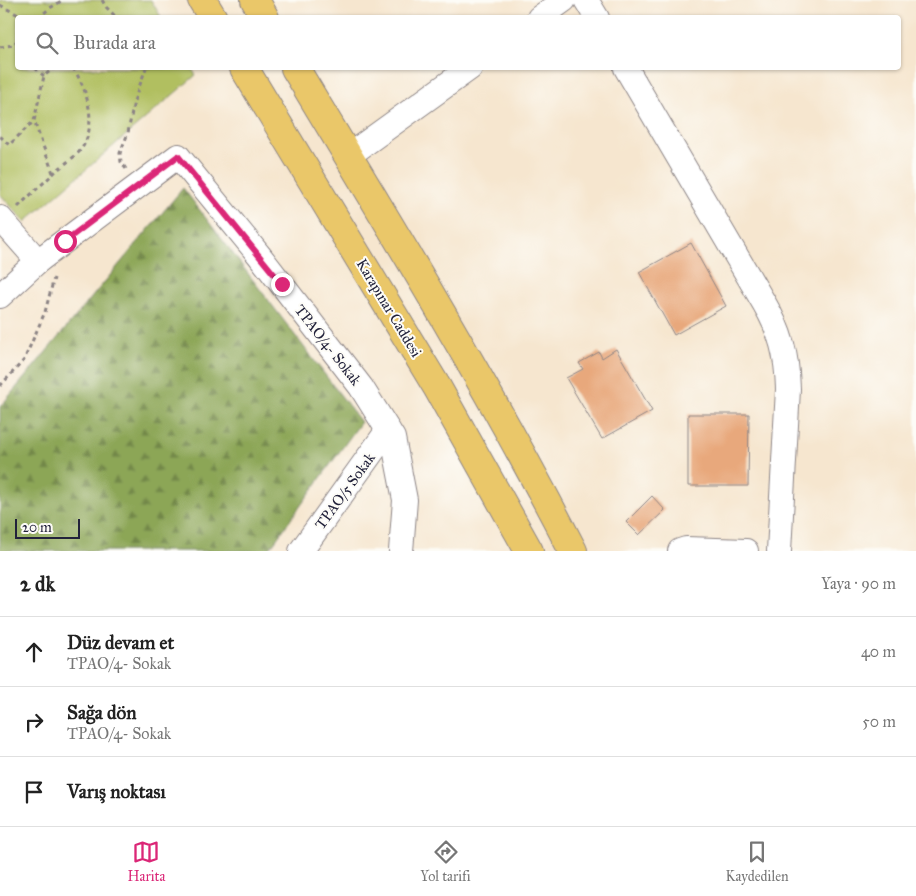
<!DOCTYPE html>
<html lang="tr">
<head>
<meta charset="utf-8">
<style>
	:root { --surface:#fff; --page:#f2f2f2; --text:#222; --muted:#767676; --line:#e0e0e0; --accent:#db2777 }
	body { margin:0; font-family:"IM FELL Great Primer",serif; background:var(--page); color:var(--text) }
	.scale { position:absolute; left:15px; bottom:12px; width:65px; box-sizing:border-box; padding-left:5px; border:2px solid #22223b; border-top:0; font-size:14px; line-height:18px; white-space:nowrap; color:#22223b; -webkit-text-stroke:4px #fdfcf7; paint-order:stroke }
	.stop { position:absolute; width:15px; height:15px; margin:-11px; border:4px solid #db2777; border-radius:50%; background:#fff }
	.stop.end { background:#db2777; border-color:#fff; box-shadow:0 1px 5px #0008 }
	.list { margin:0; padding:0; list-style:none }
	h2 { display:flex; justify-content:space-between; align-items:center; height:65px; margin:0; padding:0 20px; font-size:21px }
	h2 small { font-size:16px; font-weight:400; color:var(--muted) }
	.list li { display:grid; grid-template-columns:32px 1fr auto; gap:15px; align-items:center; box-sizing:border-box; height:70px; padding:0 20px; border-top:1px solid var(--line) }
	.list b { display:block; font-size:19px; white-space:nowrap }
	.list p { margin:0; font-size:16px; white-space:nowrap; color:var(--muted) }
	.list em { font-size:16px; font-style:normal; color:var(--muted) }
	.icon { flex:none; width:28px; height:28px; fill:none; stroke:currentColor; stroke-width:2; stroke-linecap:round; stroke-linejoin:round }
	.map { position:relative; flex:none; width:916px; height:551px; overflow:hidden }
	.search { position:absolute; background:var(--surface); box-shadow:0 1px 4px #0004; left:15px; right:15px; top:15px; height:55px; display:flex; align-items:center; gap:12px; box-sizing:border-box; padding:0 18px; border-radius:5px; color:var(--muted); font-size:19px }
	.sheet { height:275px; background:var(--surface) }
	nav { display:flex; justify-content:space-around; align-items:center; box-sizing:border-box; height:70px; border-top:1px solid var(--line); background:var(--surface); font-size:14px; color:var(--muted) }
	nav a { display:grid; justify-items:center; gap:2px }
	nav .on { color:var(--accent) }
	.map>svg:first-child { display:block }
</style>
</head>
<body>
<div class="map">
<svg width="916" height="551" viewBox="0 0 916 551">
	<defs>
		<pattern id="forest-firs" width="22" height="20" patternUnits="userSpaceOnUse" patternTransform="scale(1.25)"><rect width="22" height="20" fill="#8ca657"/><path d="M5 1l3.5 6h-7zM16 11l3.5 6h-7z" fill="#728749"/></pattern>
	</defs>
	<rect width="100%" height="100%" fill="#fdfcf7"/>
	<filter id="ink" filterUnits="userSpaceOnUse"><feTurbulence type="fractalNoise" baseFrequency=".02" numOctaves="2"/><feDisplacementMap in="SourceGraphic" scale="10" xChannelSelector="R" yChannelSelector="G"/><feConvolveMatrix kernelMatrix="1 2 1 2 8 2 1 2 1" color-interpolation-filters="sRGB"/></filter>
	<filter id="wash" filterUnits="userSpaceOnUse"><feTurbulence type="fractalNoise" baseFrequency=".0096" numOctaves="4" result="noise"/><feDisplacementMap in="SourceGraphic" scale="20" xChannelSelector="R" yChannelSelector="G"/><feGaussianBlur stdDeviation="1.12" result="paint"/><feColorMatrix in="noise" values="0 0 0 0 0 0 0 0 0 0 0 0 0 0 0 0 0 1.4 0 .05"/><feComposite in="paint" operator="in"/></filter>
	<g filter="url(#wash)">
		<rect width="100%" height="100%" fill="#f6e6cf"/>
		<!-- grass -->
		<path fill="#b1bf61" stroke="#6a704e" d="M 0,0 L 151,0 L 161,17 L 18,18 L 18,68 L 191,68 L 196,75 L 25,222 L 0,194 Z"/>
		<!-- forest -->
		<path fill="url(#forest-firs)" stroke="#576449" d="M 183,188 L 361,422 L 268,551 L 0,551 L 0,407 Z"/>
		<g id="blocks">
			<!-- building -->
			<g fill="#e8a87b">
				<path d="M 691,243 L 726,306 L 674,335 L 639,272 Z"/>
				<path d="M 616,349 L 652,411 L 602,439 L 566,378 L 583,369 L 579,363 L 599,352 L 602,358 Z"/>
				<path d="M 688,414 L 749,414 L 748,486 L 688,486 Z"/>
				<path d="M 652,496 L 665,510 L 639,535 L 626,522 Z"/>
			</g>
		</g>
	</g>
	<g filter="url(#ink)">
		<use href="#blocks" fill-opacity="0" stroke="#8c8485" stroke-width="1"/>
		<g fill="none" stroke-linecap="round" stroke-linejoin="round">
			<defs>
				<g id="minor">
					<path d="M 586,0 L 597,18"/>
					<path d="M 539,18 L 564,0"/>
					<path d="M 626,68 L 764,303 C 781,332 787,355 788,389 L 779,551"/>
					<path d="M 348,156 L 470,68"/>
					<path d="M 0,218 L 38,261"/>
					<path d="M 0,296 L 38,261 L 178,156 L 259,255 L 361,387 L 393,438 L 405,500 L 401,551"/>
					<path d="M 301,551 L 388,430"/>
					<path d="M 680,551 L 686,549 L 746,551"/>
				</g>
				<g id="major">
					<path d="M 202,0 L 213,18"/>
					<path d="M 255,0 L 265,18"/>
					<path d="M 244,68 L 437,387 L 529,551"/>
					<path d="M 295,68 C 391,227 488,386 573,551"/>
				</g>
			</defs>
			<!-- minor casing -->
			<use href="#minor" stroke="#8c8485" stroke-width="26"/>
			<!-- major casing -->
			<use href="#major" stroke="#8c8485" stroke-width="30"/>
			<!-- path -->
			<g stroke="#8c8485" stroke-width="3" stroke-dasharray="4 4" stroke-linecap="butt">
				<path d="M 102,0 L 106,7 L 117,18"/>
				<path d="M 0,5 L 24,18"/>
				<path d="M 38,18 L 50,8 L 63,0"/>
				<path d="M 0,47 L 13,45 L 18,40"/>
				<path d="M 35,68 L 44,76"/>
				<path d="M 0,138 L 1,137 L 9,145 L 34,121"/>
				<path d="M 126,169 L 121,162 L 120,153 L 128,133 L 134,101 L 146,68"/>
				<path d="M 53,173 L 34,121 L 44,76 L 54,68"/>
				<path d="M 18,207 C 29,196 41,185 52,175 C 60,167 71,160 79,152 C 99,128 88,90 73,68"/>
				<path d="M 0,386 L 24,360 L 45,312 L 54,278"/>
			</g>
			<!-- minor -->
			<use href="#minor" stroke="#fff" stroke-width="24"/>
			<!-- major -->
			<use href="#major" stroke="#eac769" stroke-width="28"/>
		</g>
	</g>
	<g fill="none" stroke-linecap="round" stroke-linejoin="round" filter="url(#ink)">
		<!-- route -->
		<path stroke="#db2777" stroke-width="6" d="M 65,241 L 178,156 L 282,284"/>
	</g>
	<g text-anchor="middle" dominant-baseline="central" stroke-width="4" stroke-linejoin="round" paint-order="stroke">
		<!-- street labels -->
		<g font-size="15" fill="#22223b" stroke="#fdfcf7">
			<text transform="translate(389 308) rotate(59)">Karapınar Caddesi</text>
			<text transform="translate(328 345) rotate(52)">TPAO/4- Sokak</text>
			<text transform="translate(345 491) rotate(-54)">TPAO/5 Sokak</text>
		</g>
	</g>
</svg>
<div class="scale">20 m</div>
<div class="stop" style="left:65px;top:241px"></div>
<div class="stop end" style="left:282px;top:284px"></div>
<div class="search"><svg class="icon" aria-label="search" viewBox="0 0 24 24"><circle cx="10" cy="10" r="6"/><path d="M15 15l6 6"/></svg>Burada ara</div>
</div>
<section class="sheet">
<h2>2 dk<small>Yaya · 90 m</small></h2>
<ul class="list">
<li><svg class="icon" aria-label="ahead" viewBox="0 0 24 24"><path d="M12 20V5M6 11l6-6 6 6"/></svg><div><b>Düz devam et</b><p>TPAO/4- Sokak</p></div><em>40 m</em></li>
<li><svg class="icon" aria-label="right" viewBox="0 0 24 24"><path d="M7 20v-9h11M14 6l5 5-5 5"/></svg><div><b>Sağa dön</b><p>TPAO/4- Sokak</p></div><em>50 m</em></li>
<li><svg class="icon" aria-label="arrive" viewBox="0 0 24 24"><path d="M6 21V4h12l-3 4 3 4H6"/></svg><div><b>Varış noktası</b></div></li>
</ul>
</section>
<nav>
<a class="on"><svg class="icon" aria-label="map" viewBox="0 0 24 24"><path d="M3 6l6-2 6 2 6-2v14l-6 2-6-2-6 2zM9 4v14M15 6v14"/></svg>Harita</a>
<a><svg class="icon" aria-label="directions" viewBox="0 0 24 24"><path d="M12 3l9 9-9 9-9-9zM9 14v-3h6M13 9l2 2-2 2"/></svg>Yol tarifi</a>
<a><svg class="icon" aria-label="saved" viewBox="0 0 24 24"><path d="M7 4h10v16l-5-4-5 4z"/></svg>Kaydedilen</a>
</nav>
</body>
</html>
